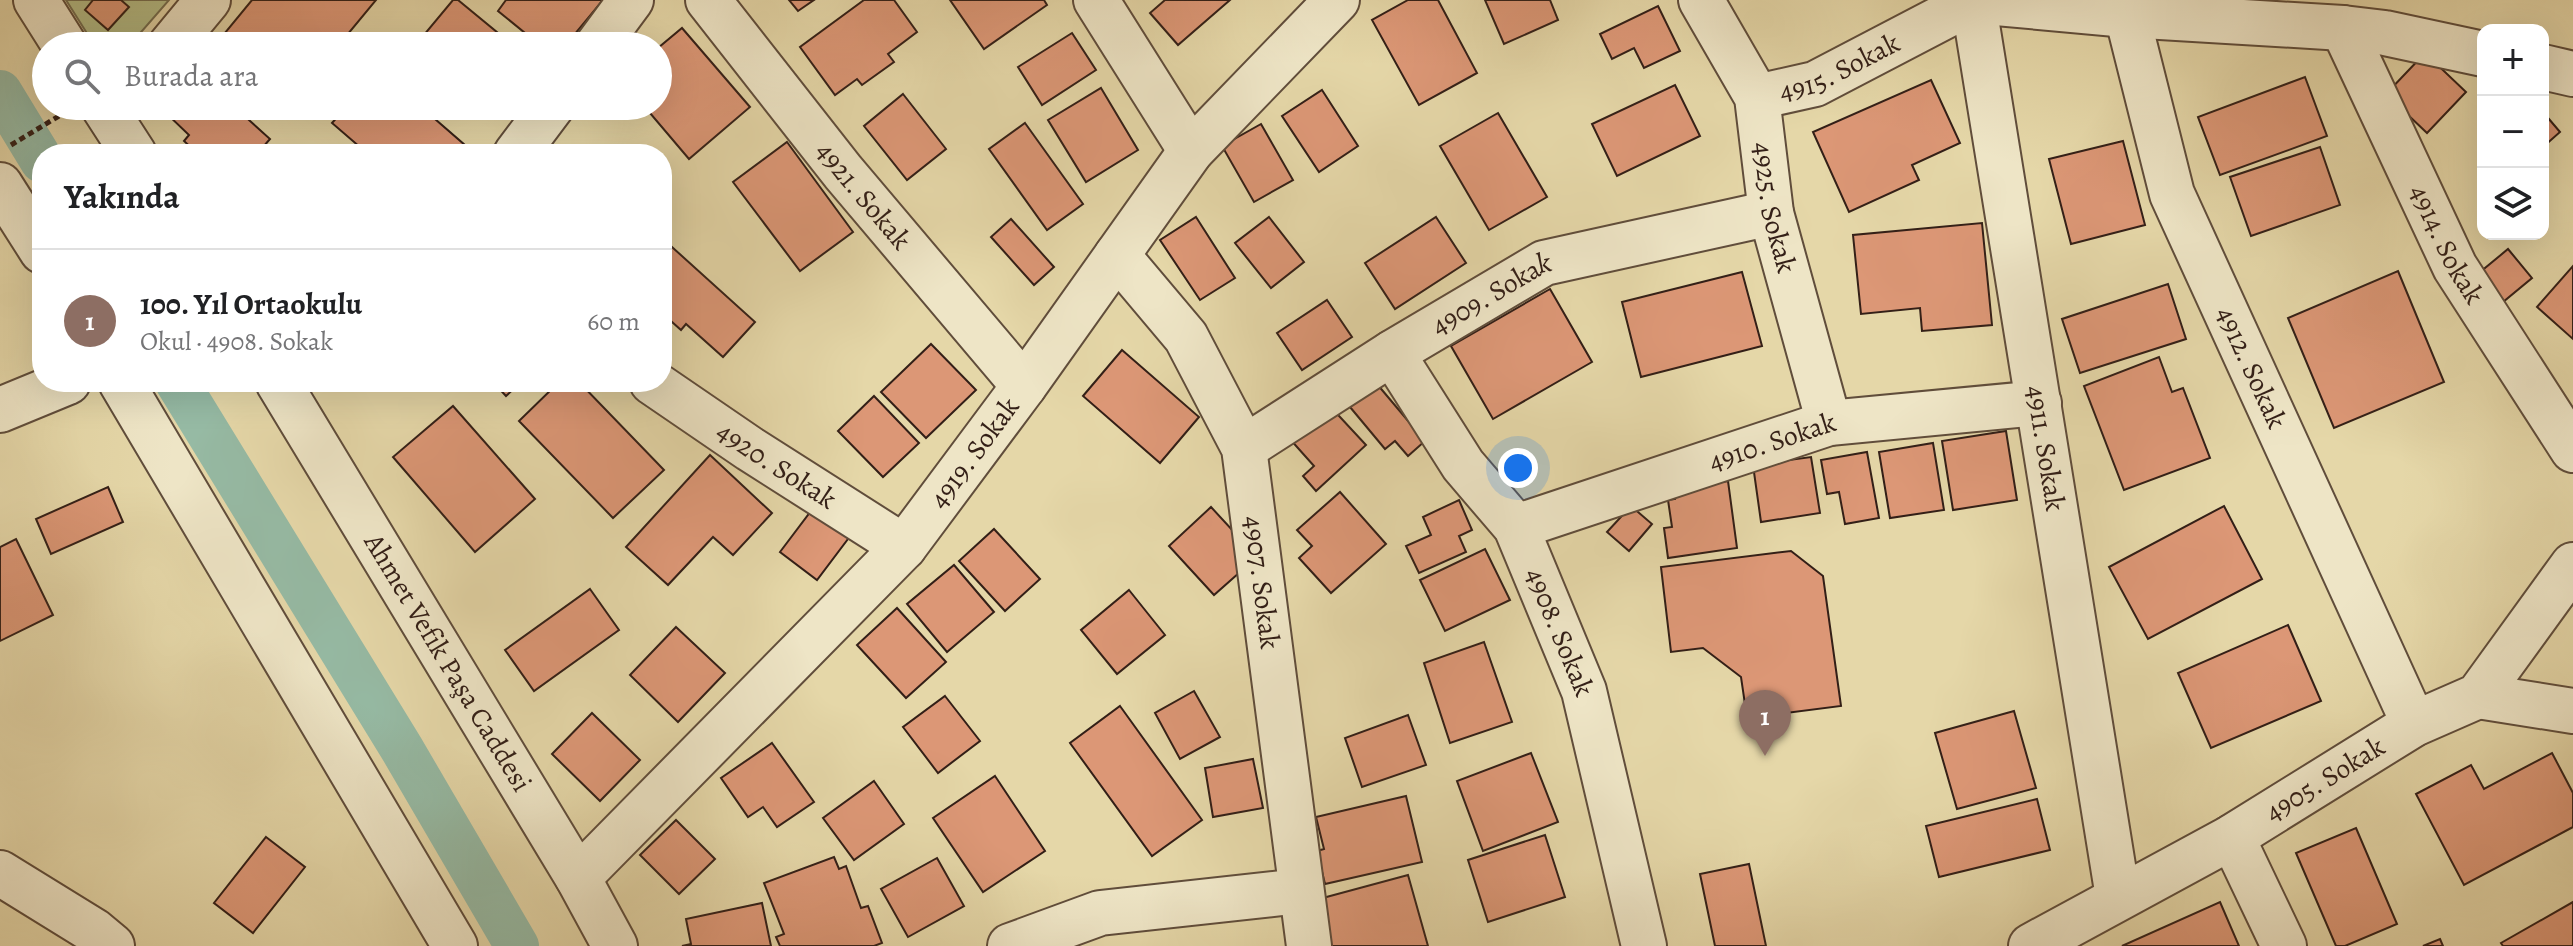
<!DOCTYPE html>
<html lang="tr">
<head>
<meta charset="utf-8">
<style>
	:root { --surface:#fff; --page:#f2f2f2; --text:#202124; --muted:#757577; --line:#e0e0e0; --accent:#111827 }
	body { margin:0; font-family:Alegreya,serif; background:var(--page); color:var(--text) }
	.controls { position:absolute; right:24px; top:24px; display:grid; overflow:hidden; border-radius:16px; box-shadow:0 8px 32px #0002 }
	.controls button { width:72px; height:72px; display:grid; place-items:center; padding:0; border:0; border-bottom:2px solid var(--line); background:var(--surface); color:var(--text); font:40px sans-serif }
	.you { position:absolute; left:1518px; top:468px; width:28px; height:28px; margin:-20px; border:6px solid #fff; border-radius:50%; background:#1a73e8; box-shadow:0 0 0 12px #1a73e833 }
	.badge { display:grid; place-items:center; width:52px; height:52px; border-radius:50%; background:var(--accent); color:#fff; font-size:26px; font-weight:700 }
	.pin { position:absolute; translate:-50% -66px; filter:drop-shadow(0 2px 4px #0008) }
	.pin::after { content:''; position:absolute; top:42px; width:28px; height:24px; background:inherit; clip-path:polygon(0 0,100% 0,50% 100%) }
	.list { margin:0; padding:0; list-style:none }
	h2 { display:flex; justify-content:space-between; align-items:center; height:104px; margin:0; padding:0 32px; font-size:34px }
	h2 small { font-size:26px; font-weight:400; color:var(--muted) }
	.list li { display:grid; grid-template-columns:52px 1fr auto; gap:24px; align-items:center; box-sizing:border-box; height:144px; padding:0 32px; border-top:2px solid var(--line) }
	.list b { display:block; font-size:30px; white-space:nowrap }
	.list p { margin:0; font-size:26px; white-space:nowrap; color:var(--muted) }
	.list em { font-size:26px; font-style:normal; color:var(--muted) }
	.icon { flex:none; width:44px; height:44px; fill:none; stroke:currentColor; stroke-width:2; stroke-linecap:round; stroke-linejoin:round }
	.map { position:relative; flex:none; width:2573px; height:946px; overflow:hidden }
	.search { position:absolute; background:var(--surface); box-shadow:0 8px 32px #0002; left:32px; top:32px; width:640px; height:88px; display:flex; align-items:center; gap:20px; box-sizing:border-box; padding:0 28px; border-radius:44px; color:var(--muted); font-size:30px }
	.panel { position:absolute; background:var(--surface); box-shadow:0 8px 32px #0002; left:32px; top:144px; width:640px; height:248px; border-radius:32px }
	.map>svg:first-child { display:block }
</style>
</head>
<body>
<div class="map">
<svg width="2573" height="946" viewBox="0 0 2573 946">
	<rect width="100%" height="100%" fill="#e5d7a8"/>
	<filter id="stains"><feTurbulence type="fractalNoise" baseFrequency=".0025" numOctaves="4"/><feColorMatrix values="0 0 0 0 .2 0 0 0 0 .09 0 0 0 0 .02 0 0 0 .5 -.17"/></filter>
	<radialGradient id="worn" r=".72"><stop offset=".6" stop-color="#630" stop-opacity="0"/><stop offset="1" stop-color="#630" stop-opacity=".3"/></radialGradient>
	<!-- green -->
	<path fill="#b5be88" stroke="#746e50" stroke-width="2" d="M 66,0 L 169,0 L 129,46 L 95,46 Z"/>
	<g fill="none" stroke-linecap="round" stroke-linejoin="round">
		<!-- canal -->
		<g stroke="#96baa4" stroke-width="44">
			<path d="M 0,92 L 42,161"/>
			<path d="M 177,382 L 402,749 L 517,946"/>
		</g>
	</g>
	<!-- building -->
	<g fill="#dc9776" stroke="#331f17" stroke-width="2">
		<path d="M 93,0 L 121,0 L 129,7 L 108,30 L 85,10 Z"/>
		<path d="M 252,0 L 376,0 L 338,46 L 239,46 L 224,34 Z"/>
		<path d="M 453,0 L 458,0 L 498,33 L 488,46 L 436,46 L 423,36 Z"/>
		<path d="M 506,0 L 603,0 L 565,46 L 541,46 L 498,11 Z"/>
		<path d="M 789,0 L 814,0 L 798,11 Z"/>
		<path d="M 864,0 L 894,0 L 917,32 L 888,54 L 894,62 L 862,85 L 857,79 L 835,95 L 800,47 Z"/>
		<path d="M 950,0 L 1044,0 L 1047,5 L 984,49 Z"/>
		<path d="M 1165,0 L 1230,0 L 1178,45 L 1150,13 Z"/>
		<path d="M 1408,0 L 1438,0 L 1477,73 L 1419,105 L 1372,20 Z"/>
		<path d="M 1485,0 L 1550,0 L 1558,20 L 1504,44 Z"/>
		<path d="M 1658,6 L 1680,51 L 1644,68 L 1634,48 L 1612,59 L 1600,34 Z"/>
		<path d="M 682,28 L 750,107 L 689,159 L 644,106 L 658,106 L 658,48 Z"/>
		<path d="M 1072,33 L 1096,70 L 1042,105 L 1018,67 Z"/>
		<path d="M 2425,53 L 2466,92 L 2427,133 L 2386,94 Z"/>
		<path d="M 2305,77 L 2327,136 L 2220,175 L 2198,117 Z"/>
		<path d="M 1931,80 L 1960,143 L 1912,165 L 1919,180 L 1849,212 L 1813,132 Z"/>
		<path d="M 1675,85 L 1700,136 L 1617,176 L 1592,124 Z"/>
		<path d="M 1101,88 L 1138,150 L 1086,182 L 1048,120 Z"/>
		<path d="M 1322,90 L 1358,146 L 1319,172 L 1282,116 Z"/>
		<path d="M 903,94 L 946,149 L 907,180 L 864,126 Z"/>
		<path d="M 172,106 L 243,106 L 239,111 L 270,139 L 257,154 L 198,154 L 184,141 L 189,135 L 166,113 Z"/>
		<path d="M 347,106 L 420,106 L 466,146 L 460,154 L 368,154 L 332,123 Z"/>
		<path d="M 2543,112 L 2560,132 L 2543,147 Z"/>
		<path d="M 1498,113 L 1547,197 L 1489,230 L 1440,146 Z"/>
		<path d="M 1025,123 L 1083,204 L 1047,230 L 989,149 Z"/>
		<path d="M 1261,124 L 1293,180 L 1254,202 L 1222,146 Z"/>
		<path d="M 2123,141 L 2145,225 L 2071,244 L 2049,159 Z"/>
		<path d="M 787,142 L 853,232 L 800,271 L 733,182 Z"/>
		<path d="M 2320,147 L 2340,205 L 2251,236 L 2230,177 Z"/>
		<path d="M 1196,217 L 1235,278 L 1200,300 L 1160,240 Z"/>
		<path d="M 1269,217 L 1304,262 L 1271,288 L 1235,243 Z"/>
		<path d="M 1436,217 L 1466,263 L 1395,309 L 1365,263 Z"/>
		<path d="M 1011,219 L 1054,267 L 1034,285 L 991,237 Z"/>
		<path d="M 1982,223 L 1992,325 L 1922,331 L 1920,308 L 1861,314 L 1853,235 Z"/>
		<path d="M 662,238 L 755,322 L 723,357 L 686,324 L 681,330 L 662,313 Z"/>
		<path d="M 2508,249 L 2532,278 L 2503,302 L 2479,273 Z"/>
		<path d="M 2573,266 L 2573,339 L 2537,307 Z"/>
		<path d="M 2398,271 L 2444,382 L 2334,428 L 2288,318 Z"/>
		<path d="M 1742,272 L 1762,346 L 1641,377 L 1622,302 Z"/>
		<path d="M 2168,284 L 2186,339 L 2080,373 L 2062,319 Z"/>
		<path d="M 1550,289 L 1592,362 L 1493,419 L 1451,346 Z"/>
		<path d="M 1327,300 L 1352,337 L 1302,370 L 1277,333 Z"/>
		<path d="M 931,344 L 976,390 L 926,438 L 881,392 Z"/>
		<path d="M 1122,350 L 1199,417 L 1160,463 L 1083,396 Z"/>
		<path d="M 2159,357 L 2172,392 L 2183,388 L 2210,458 L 2124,490 L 2084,386 Z"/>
		<path d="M 493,382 L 521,382 L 506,396 Z"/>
		<path d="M 559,382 L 579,382 L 664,470 L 613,518 L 519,421 Z"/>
		<path d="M 1377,384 L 1425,441 L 1408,456 L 1395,441 L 1385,449 L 1350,407 Z"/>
		<path d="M 874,396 L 919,443 L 883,477 L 838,431 Z"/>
		<path d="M 1327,403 L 1366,445 L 1316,491 L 1303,476 L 1314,466 L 1289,438 Z"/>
		<path d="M 453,406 L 535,499 L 475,552 L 393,457 Z"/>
		<path d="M 2006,431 L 2017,500 L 1953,510 L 1942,441 Z"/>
		<path d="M 1933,443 L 1944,510 L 1890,518 L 1879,452 Z"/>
		<path d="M 1867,452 L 1879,518 L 1845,524 L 1839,492 L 1827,494 L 1821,460 Z"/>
		<path d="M 710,455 L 772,513 L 733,555 L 713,537 L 668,585 L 626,547 Z"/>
		<path d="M 1811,457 L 1820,513 L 1761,522 L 1753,465 Z"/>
		<path d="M 1728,481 L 1737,548 L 1668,558 L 1664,528 L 1672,527 L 1668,500 L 1675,499 L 1674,489 Z"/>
		<path d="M 108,487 L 123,522 L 51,554 L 36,519 Z"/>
		<path d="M 1340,492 L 1386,544 L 1331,593 L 1299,558 L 1312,546 L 1297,530 Z"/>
		<path d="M 820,499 L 857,527 L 817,580 L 780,552 Z"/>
		<path d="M 1459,500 L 1472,530 L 1459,536 L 1466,552 L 1419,573 L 1406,546 L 1431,535 L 1423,517 Z"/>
		<path d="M 1631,506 L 1652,524 L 1629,551 L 1607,532 Z"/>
		<path d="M 2224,506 L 2262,579 L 2148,639 L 2109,567 Z"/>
		<path d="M 1211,507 L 1257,557 L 1214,595 L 1169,546 Z"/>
		<path d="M 994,529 L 1040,579 L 1005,611 L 959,561 Z"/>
		<path d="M 16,539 L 53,615 L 0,641 L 0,547 Z"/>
		<path d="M 1485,549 L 1510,600 L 1445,631 L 1420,580 Z"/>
		<path d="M 1791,551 L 1823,576 L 1841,706 L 1747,718 L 1741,677 L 1703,648 L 1671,652 L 1661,567 Z"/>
		<path d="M 954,565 L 994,612 L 947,652 L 907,604 Z"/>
		<path d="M 590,589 L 619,630 L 534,691 L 505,650 Z"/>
		<path d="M 1129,590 L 1165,635 L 1117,674 L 1081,630 Z"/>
		<path d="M 897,608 L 946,662 L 906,698 L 857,645 Z"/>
		<path d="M 2288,625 L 2321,701 L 2211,748 L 2178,673 Z"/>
		<path d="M 676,627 L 725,673 L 678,722 L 630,675 Z"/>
		<path d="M 1484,642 L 1512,722 L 1450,743 L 1424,663 Z"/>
		<path d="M 1194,691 L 1220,737 L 1180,759 L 1155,713 Z"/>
		<path d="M 945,696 L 980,741 L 938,773 L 903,727 Z"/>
		<path d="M 1120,706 L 1202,820 L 1152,856 L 1070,743 Z"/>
		<path d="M 2014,711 L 2036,788 L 1957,809 L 1935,733 Z"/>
		<path d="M 592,713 L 640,760 L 600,801 L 552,754 Z"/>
		<path d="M 1408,715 L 1426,765 L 1362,787 L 1345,738 Z"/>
		<path d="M 772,743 L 814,802 L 777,827 L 763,807 L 748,817 L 721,778 Z"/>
		<path d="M 1531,753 L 1558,822 L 1483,851 L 1457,781 Z"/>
		<path d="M 2552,753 L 2573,793 L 2573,827 L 2464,885 L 2416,794 L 2471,765 L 2484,789 Z"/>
		<path d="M 1253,759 L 1263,808 L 1213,817 L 1205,768 Z"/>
		<path d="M 995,776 L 1045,851 L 983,892 L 933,818 Z"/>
		<path d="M 874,781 L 904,824 L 854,860 L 823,818 Z"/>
		<path d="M 1406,796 L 1422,862 L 1325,884 L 1317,851 L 1324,849 L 1316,817 Z"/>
		<path d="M 2037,799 L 2050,850 L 1939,877 L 1926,826 Z"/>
		<path d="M 676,820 L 715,859 L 679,894 L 640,855 Z"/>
		<path d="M 2356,828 L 2397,924 L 2345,946 L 2336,946 L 2296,853 Z"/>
		<path d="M 1545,835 L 1565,897 L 1488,922 L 1468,860 Z"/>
		<path d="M 266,837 L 305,867 L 253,933 L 214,903 Z"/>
		<path d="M 834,857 L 839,869 L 846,866 L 861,908 L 868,906 L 882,943 L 874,946 L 780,946 L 776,937 L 784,934 L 764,883 Z"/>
		<path d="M 937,858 L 964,906 L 908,937 L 881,889 Z"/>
		<path d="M 1749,864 L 1766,946 L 1715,946 L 1700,874 Z"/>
		<path d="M 1408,875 L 1428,946 L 1327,946 L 1319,899 Z"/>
		<path d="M 2220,902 L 2239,946 L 2122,946 Z"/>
		<path d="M 2573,902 L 2573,946 L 2503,946 L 2501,943 Z"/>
		<path d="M 762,903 L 771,946 L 682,946 L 691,944 L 686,919 Z"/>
		<path d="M 2440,939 L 2443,946 L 2423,946 Z"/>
	</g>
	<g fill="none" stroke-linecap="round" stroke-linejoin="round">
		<defs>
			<g id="minor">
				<path d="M 36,0 L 65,46"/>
				<path id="s1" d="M 708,0 L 843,172 L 1024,386"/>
				<path d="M 1096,0 L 1191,151"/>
				<path id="s2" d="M 1701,0 L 1757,97 L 1771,213 L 1829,423"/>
				<path id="s3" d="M 1973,0 L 2118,897"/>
				<path id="s4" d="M 2134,0 L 2127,15 L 2172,194 L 2414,724"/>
				<path id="s5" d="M 2343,28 L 2455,267 L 2573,450"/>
				<path d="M 170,46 L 208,0"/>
				<path d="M 597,46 L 631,0"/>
				<path d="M 2543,67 L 2573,74"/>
				<path id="s6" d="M 1757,97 L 1815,84 L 1974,1 L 2127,15 L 2343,28 L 2385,33 L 2483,54"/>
				<path d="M 103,106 L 134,154"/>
				<path d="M 516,154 L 552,106"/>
				<path d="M 0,185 L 42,251"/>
				<path id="s7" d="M 1117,255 L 1186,337 L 1244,448 L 1309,946"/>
				<path id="s8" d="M 1392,353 L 1463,465 L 1516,527 L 1584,691 L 1644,946"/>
				<path d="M 121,382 L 455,946"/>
				<path id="s9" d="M 278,382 L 578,878 L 615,946"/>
				<path id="s10" d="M 652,382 L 750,449 L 904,547"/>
				<path d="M 0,410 L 68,382"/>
				<path id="s11" d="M 1244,448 L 1392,353 L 1544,263 L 1771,213"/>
				<path id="s12" d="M 1516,527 L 1829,423 L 2039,403"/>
				<path d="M 2478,696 L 2573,711"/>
				<path d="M 2232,837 L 2284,946"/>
				<path d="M 0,873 L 94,931 L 112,946"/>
				<path id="s13" d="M 578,878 L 904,547 L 1024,386 L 1191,151 L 1337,0"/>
				<path d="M 1010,946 L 1100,913 L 1300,891"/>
				<path id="s14" d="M 2031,946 L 2232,837 L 2414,724 L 2478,696 L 2573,565"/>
			</g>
		</defs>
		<!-- minor casing -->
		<use href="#minor" stroke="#604d3b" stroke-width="48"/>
		<!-- path -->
		<path stroke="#331f17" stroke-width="5" stroke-dasharray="6 4" stroke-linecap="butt" d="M 11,145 L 64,113"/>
		<!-- minor -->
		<use href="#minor" stroke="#eee5c6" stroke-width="44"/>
	</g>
	<g text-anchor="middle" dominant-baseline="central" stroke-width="6" stroke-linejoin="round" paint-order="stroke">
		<!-- street labels -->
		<g font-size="28" fill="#331f17" stroke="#eee5c6">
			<text stroke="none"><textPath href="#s6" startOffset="88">4915. Sokak</textPath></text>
			<text stroke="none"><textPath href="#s1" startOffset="250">4921. Sokak</textPath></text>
			<text stroke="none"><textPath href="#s2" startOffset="224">4925. Sokak</textPath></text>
			<text stroke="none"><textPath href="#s5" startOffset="240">4914. Sokak</textPath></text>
			<text stroke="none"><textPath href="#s11" startOffset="292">4909. Sokak</textPath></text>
			<text stroke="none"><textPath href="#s4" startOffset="392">4912. Sokak</textPath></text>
			<text stroke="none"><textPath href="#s12" startOffset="270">4910. Sokak</textPath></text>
			<text stroke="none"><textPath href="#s3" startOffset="454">4911. Sokak</textPath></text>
			<text stroke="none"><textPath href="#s13" startOffset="582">4919. Sokak</textPath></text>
			<text stroke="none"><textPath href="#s10" startOffset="150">4920. Sokak</textPath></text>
			<text stroke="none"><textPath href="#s7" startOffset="368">4907. Sokak</textPath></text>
			<text stroke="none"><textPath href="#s8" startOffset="328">4908. Sokak</textPath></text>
			<text stroke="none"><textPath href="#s9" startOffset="328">Ahmet Vefik Paşa Caddesi</textPath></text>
			<text stroke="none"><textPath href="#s14" startOffset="338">4905. Sokak</textPath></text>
		</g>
	</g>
	<rect width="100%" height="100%" filter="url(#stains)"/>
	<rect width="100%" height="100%" fill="url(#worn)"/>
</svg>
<div class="controls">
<button>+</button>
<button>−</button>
<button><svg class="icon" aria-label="layers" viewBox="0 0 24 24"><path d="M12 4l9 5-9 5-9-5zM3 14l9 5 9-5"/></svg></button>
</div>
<div class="you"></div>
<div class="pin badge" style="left:1765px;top:756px;background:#8d6e63">1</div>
<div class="search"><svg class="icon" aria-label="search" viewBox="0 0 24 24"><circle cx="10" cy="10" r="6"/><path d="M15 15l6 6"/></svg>Burada ara</div>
<section class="panel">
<h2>Yakında<small></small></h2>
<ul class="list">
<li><span class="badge" style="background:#8d6e63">1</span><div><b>100. Yıl Ortaokulu</b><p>Okul · 4908. Sokak</p></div><em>60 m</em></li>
</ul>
</section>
</div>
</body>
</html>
